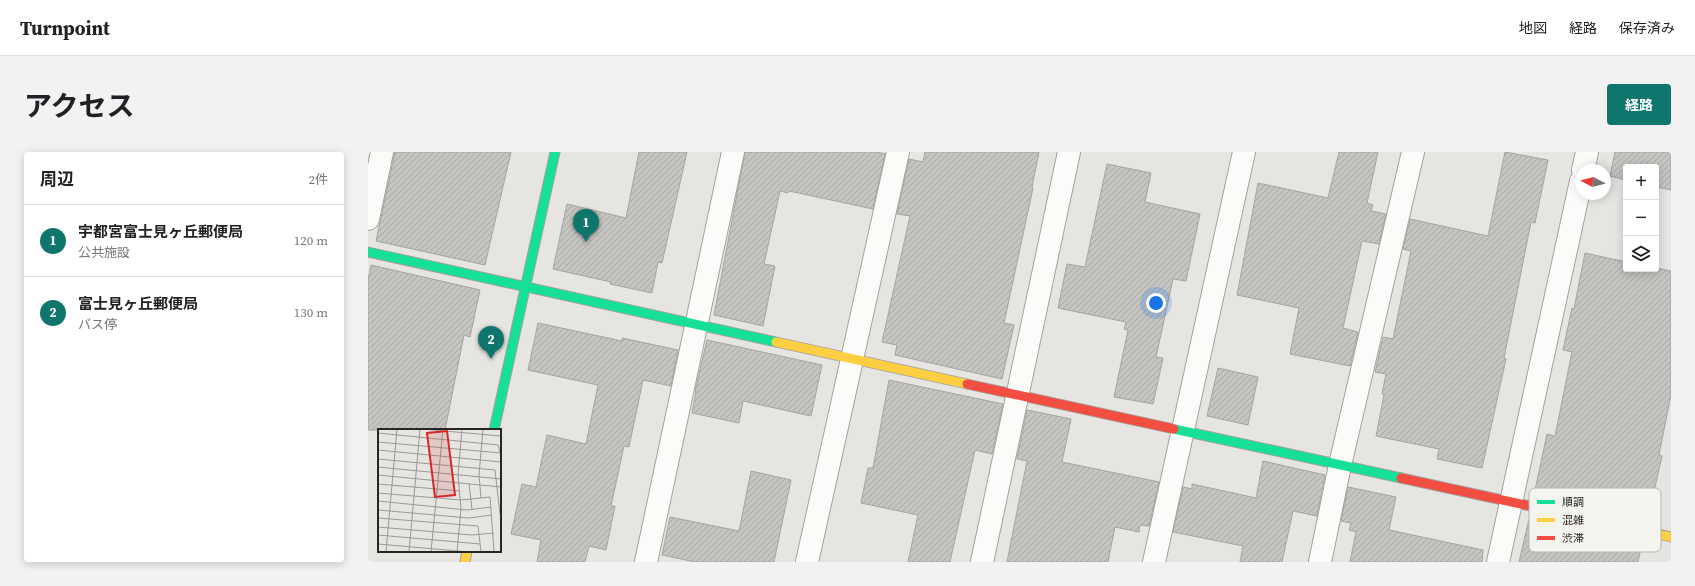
<!DOCTYPE html>
<html lang="ja">
<head>
<meta charset="utf-8">
<style>
	:root { --surface:#fff; --page:#f2f2f2; --text:#202124; --muted:#757577; --line:#e0e0e0; --accent:#0f766e }
	body { margin:0; font-family:"Source Serif 4","Noto Sans JP",serif; background:var(--page); color:var(--text) }
	.controls { position:absolute; right:12px; top:12px; display:grid; overflow:hidden; border-radius:4px; box-shadow:0 2px 10px #0003 }
	.controls button { width:36px; height:36px; display:grid; place-items:center; padding:0; border:0; border-bottom:1px solid var(--line); background:var(--surface); color:var(--text); font:20px sans-serif }
	.compass { position:absolute; left:1207px; top:12px; width:36px; height:36px; border-radius:50%; background:var(--surface); box-shadow:0 2px 10px #0003; rotate:277deg }
	.you { position:absolute; left:788px; top:151px; width:14px; height:14px; margin:-10px; border:3px solid #fff; border-radius:50%; background:#1a73e8; box-shadow:0 0 0 6px #1a73e833 }
	.badge { display:grid; place-items:center; width:26px; height:26px; border-radius:50%; background:var(--accent); color:#fff; font-size:13px; font-weight:700 }
	.pin { position:absolute; translate:-50% -33px; filter:drop-shadow(0 1px 2px #0008) }
	.pin::after { content:''; position:absolute; top:21px; width:14px; height:12px; background:inherit; clip-path:polygon(0 0,100% 0,50% 100%) }
	.list { margin:0; padding:0; list-style:none }
	h2 { display:flex; justify-content:space-between; align-items:center; height:52px; margin:0; padding:0 16px; font-size:17px }
	h2 small { font-size:13px; font-weight:400; color:var(--muted) }
	.list li { display:grid; grid-template-columns:26px 1fr auto; gap:12px; align-items:center; box-sizing:border-box; height:72px; padding:0 16px; border-top:1px solid var(--line) }
	.list b { display:block; font-size:15px; white-space:nowrap }
	.list p { margin:0; font-size:13px; white-space:nowrap; color:var(--muted) }
	.list em { font-size:13px; font-style:normal; color:var(--muted) }
	.icon { flex:none; width:22px; height:22px; fill:none; stroke:currentColor; stroke-width:2; stroke-linecap:round; stroke-linejoin:round }
	.map { position:relative; flex:none; width:1303px; height:410px; overflow:hidden; border-radius:4px }
	header { display:flex; align-items:center; gap:24px; box-sizing:border-box; height:56px; padding:0 20px; background:var(--surface); border-bottom:1px solid var(--line) }
	header strong { font-size:19px }
	nav { display:flex; gap:22px; margin-inline-start:auto; font-size:14px }
	.intro { display:flex; align-items:center; justify-content:space-between; box-sizing:border-box; height:96px; padding:0 24px }
	h1 { margin:0; font-size:28px }
	.button { padding:10px 18px; border-radius:4px; background:var(--accent); color:#fff; font-size:14px; font-weight:700 }
	main { display:flex; gap:24px; padding:0 24px }
	aside { flex:1; background:var(--surface); border-radius:4px; box-shadow:0 2px 10px #0003 }
	.map>svg:first-child { display:block }
</style>
</head>
<body>
<header>
<strong>Turnpoint</strong>
<nav><a>地図</a><a>経路</a><a>保存済み</a></nav>
</header>
<div class="intro"><h1>アクセス</h1><a class="button">経路</a></div>
<main>
<aside>
<h2>周辺<small>2件</small></h2>
<ul class="list">
<li><span class="badge">1</span><div><b>宇都宮富士見ヶ丘郵便局</b><p>公共施設</p></div><em>120 m</em></li>
<li><span class="badge">2</span><div><b>富士見ヶ丘郵便局</b><p>バス停</p></div><em>130 m</em></li>
</ul>
</aside>
<div class="map">
<svg width="1303" height="410" viewBox="0 0 1303 410">
	<defs>
		<pattern id="building-hatch" width="6" height="6" patternUnits="userSpaceOnUse"><rect width="6" height="6" fill="#c4c4c1"/><path d="M-1 1l2-2M0 6l6-6M5 7l2-2" fill="none" stroke="#a8a8a6"/></pattern>
	</defs>
	<rect width="100%" height="100%" fill="#e6e5e1"/>
	<!-- building -->
	<g fill="url(#building-hatch)" stroke="#a5a4a1">
		<path d="M 27,0 L 143,0 L 117,113 L 8,89 Z"/>
		<path d="M 271,0 L 319,0 L 294,111 L 290,110 L 284,141 L 242,132 L 243,130 L 185,117 L 199,52 L 258,66 Z"/>
		<path d="M 377,0 L 509,0 L 517,2 L 505,57 L 421,39 L 420,41 L 412,39 L 396,112 L 407,114 L 395,174 L 346,163 Z"/>
		<path d="M 557,0 L 671,0 L 664,35 L 665,36 L 636,171 L 646,173 L 634,227 L 527,203 L 529,193 L 514,190 L 542,64 L 529,62 L 541,7 L 555,10 Z"/>
		<path d="M 971,0 L 1010,0 L 999,51 L 1005,53 L 1003,59 L 1018,62 L 1011,92 L 994,89 L 975,176 L 990,180 L 982,214 L 922,202 L 931,156 L 869,143 L 890,31 L 960,46 Z"/>
		<path d="M 1137,0 L 1180,8 L 1167,71 L 1163,70 L 1136,206 L 1138,207 L 1114,316 L 1069,307 L 1071,297 L 1008,284 L 1016,243 L 1014,242 L 1018,222 L 1007,220 L 1015,185 L 1025,187 L 1043,99 L 1035,97 L 1042,67 L 1120,84 Z"/>
		<path d="M 1247,0 L 1303,0 L 1303,38 L 1288,35 L 1288,15 L 1258,15 L 1258,28 L 1242,24 Z"/>
		<path d="M 739,12 L 783,21 L 777,50 L 832,62 L 818,129 L 805,127 L 788,205 L 795,206 L 785,252 L 746,245 L 760,178 L 756,177 L 758,170 L 690,156 L 699,112 L 717,115 Z"/>
		<path d="M 1217,101 L 1258,110 L 1258,117 L 1288,116 L 1303,119 L 1303,243 L 1291,303 L 1294,304 L 1283,353 L 1282,353 L 1279,367 L 1166,343 L 1179,282 L 1187,284 L 1204,200 L 1195,198 L 1204,156 L 1206,157 Z"/>
		<path d="M 3,113 L 112,138 L 102,185 L 96,183 L 77,278 L 0,278 L 0,128 Z"/>
		<path d="M 170,171 L 254,189 L 254,186 L 310,198 L 303,234 L 275,228 L 261,295 L 256,294 L 243,354 L 247,354 L 238,398 L 221,394 L 217,410 L 169,410 L 173,388 L 143,382 L 154,332 L 168,335 L 179,283 L 218,292 L 230,233 L 160,218 Z"/>
		<path d="M 339,188 L 454,213 L 443,264 L 375,249 L 371,271 L 324,261 L 328,239 L 327,239 Z"/>
		<path d="M 850,216 L 890,225 L 880,273 L 839,264 Z"/>
		<path d="M 521,228 L 635,252 L 624,302 L 607,298 L 582,410 L 540,410 L 550,363 L 493,351 L 500,316 L 505,316 Z"/>
		<path d="M 659,258 L 703,267 L 694,310 L 791,330 L 781,374 L 772,373 L 771,380 L 747,375 L 740,410 L 639,410 L 659,309 L 649,307 Z"/>
		<path d="M 895,309 L 957,323 L 949,364 L 925,359 L 914,410 L 872,410 L 875,394 L 805,380 L 815,335 L 824,337 L 824,332 L 888,346 Z"/>
		<path d="M 383,319 L 423,328 L 406,410 L 327,410 L 294,403 L 302,365 L 371,379 Z"/>
		<path d="M 980,335 L 1028,345 L 1021,378 L 1115,398 L 1114,410 L 982,410 L 988,380 L 981,378 L 983,371 L 973,369 Z"/>
		<path d="M 1161,367 L 1274,391 L 1270,410 L 1151,410 Z"/>
	</g>
	<g fill="none" stroke-linecap="round" stroke-linejoin="round">
		<defs>
			<g id="street">
				<path d="M 1215,18 L 1219,0"/>
				<path d="M 0,67 L 14,0"/>
				<path d="M 278,410 L 365,0"/>
				<path d="M 439,410 L 530,0"/>
				<path d="M 614,410 L 701,0"/>
				<path d="M 786,410 L 876,0"/>
				<path d="M 952,410 L 972,313 L 1045,0"/>
				<path d="M 1130,410 L 1213,29"/>
			</g>
			<g id="fast">
				<path d="M 0,100 L 408,190"/>
				<path d="M 806,277 L 1033,326"/>
				<path d="M 126,278 L 187,0"/>
			</g>
			<g id="slow">
				<path d="M 408,190 L 599,232"/>
				<path d="M 1199,362 L 1303,385"/>
				<path d="M 97,410 L 99,399"/>
			</g>
			<g id="jam">
				<path d="M 599,232 L 806,277"/>
				<path d="M 1033,326 L 1199,362"/>
			</g>
		</defs>
		<!-- street casing -->
		<use href="#street" stroke="#a3a2a0" stroke-width="24"/>
		<!-- fast casing -->
		<use href="#fast" stroke="#a3a2a0" stroke-width="11"/>
		<!-- slow casing -->
		<use href="#slow" stroke="#a3a2a0" stroke-width="11"/>
		<!-- jam casing -->
		<use href="#jam" stroke="#a3a2a0" stroke-width="11"/>
		<!-- street -->
		<use href="#street" stroke="#fbfbfa" stroke-width="22"/>
		<!-- fast -->
		<use href="#fast" stroke="#16e098" stroke-width="9"/>
		<!-- slow -->
		<use href="#slow" stroke="#ffcf43" stroke-width="9"/>
		<!-- jam -->
		<use href="#jam" stroke="#f24e42" stroke-width="9"/>
	</g>
	<!-- overview -->
	<g transform="translate(10 277)">
		<rect width="123" height="123" fill="#e6e5e1"/>
		<path fill="none" stroke="#9a9995" stroke-width="1" d="M 44,0 L 123,7M 0,4 L 120,16 L 123,27M 0,13 L 123,24M 0,21 L 123,33M 0,30 L 117,41 L 122,85M 0,38 L 123,50M 0,46 L 123,58M 0,55 L 82,62M 91,55 L 94,80M 0,64 L 83,71 L 112,68 L 116,123M 103,69 L 101,46 L 105,0M 0,72 L 89,81 L 113,78M 0,81 L 91,89 L 114,86M 0,89 L 100,97 L 103,123M 0,98 L 94,106 L 116,104M 0,106 L 102,115M 0,115 L 91,123M 8,123 L 19,0M 31,123 L 42,0M 53,123 L 65,0M 79,123 L 83,80 L 80,46 L 84,0"/>
		<path fill="#d62828" fill-opacity="0.15" stroke="#d62828" stroke-width="2" d="M 69,2 L 77,66 L 57,68 L 49,4 Z"/>
		<rect width="123" height="123" fill="none" stroke="#272623" stroke-width="2"/>
	</g>
	<!-- legend -->
	<rect x="1161" y="336" width="132" height="64" rx="6" fill="#f5f3ed" stroke="#b7b6b0" stroke-width="1"/>
	<rect x="1169" y="348" width="18" height="4" fill="#16e098"/>
	<rect x="1169" y="366" width="18" height="4" fill="#ffcf43"/>
	<rect x="1169" y="384" width="18" height="4" fill="#f24e42"/>
	<g font-size="11" fill="#272623">
		<text x="1194" y="354">順調</text>
		<text x="1194" y="372">混雑</text>
		<text x="1194" y="390">渋滞</text>
	</g>
</svg>
<div class="controls">
<button>+</button>
<button>−</button>
<button><svg class="icon" aria-label="layers" viewBox="0 0 24 24"><path d="M12 4l9 5-9 5-9-5zM3 14l9 5 9-5"/></svg></button>
</div>
<svg class="compass" viewBox="-18 -18 36 36"><path d="M0-13l5 13h-10z" fill="#e53935"/><path d="M0 13l5-13h-10z" fill="#757577"/></svg>
<div class="you"></div>
<div class="pin badge" style="left:218px;top:90px">1</div>
<div class="pin badge" style="left:123px;top:207px">2</div>
</div>
</main>
</body>
</html>
